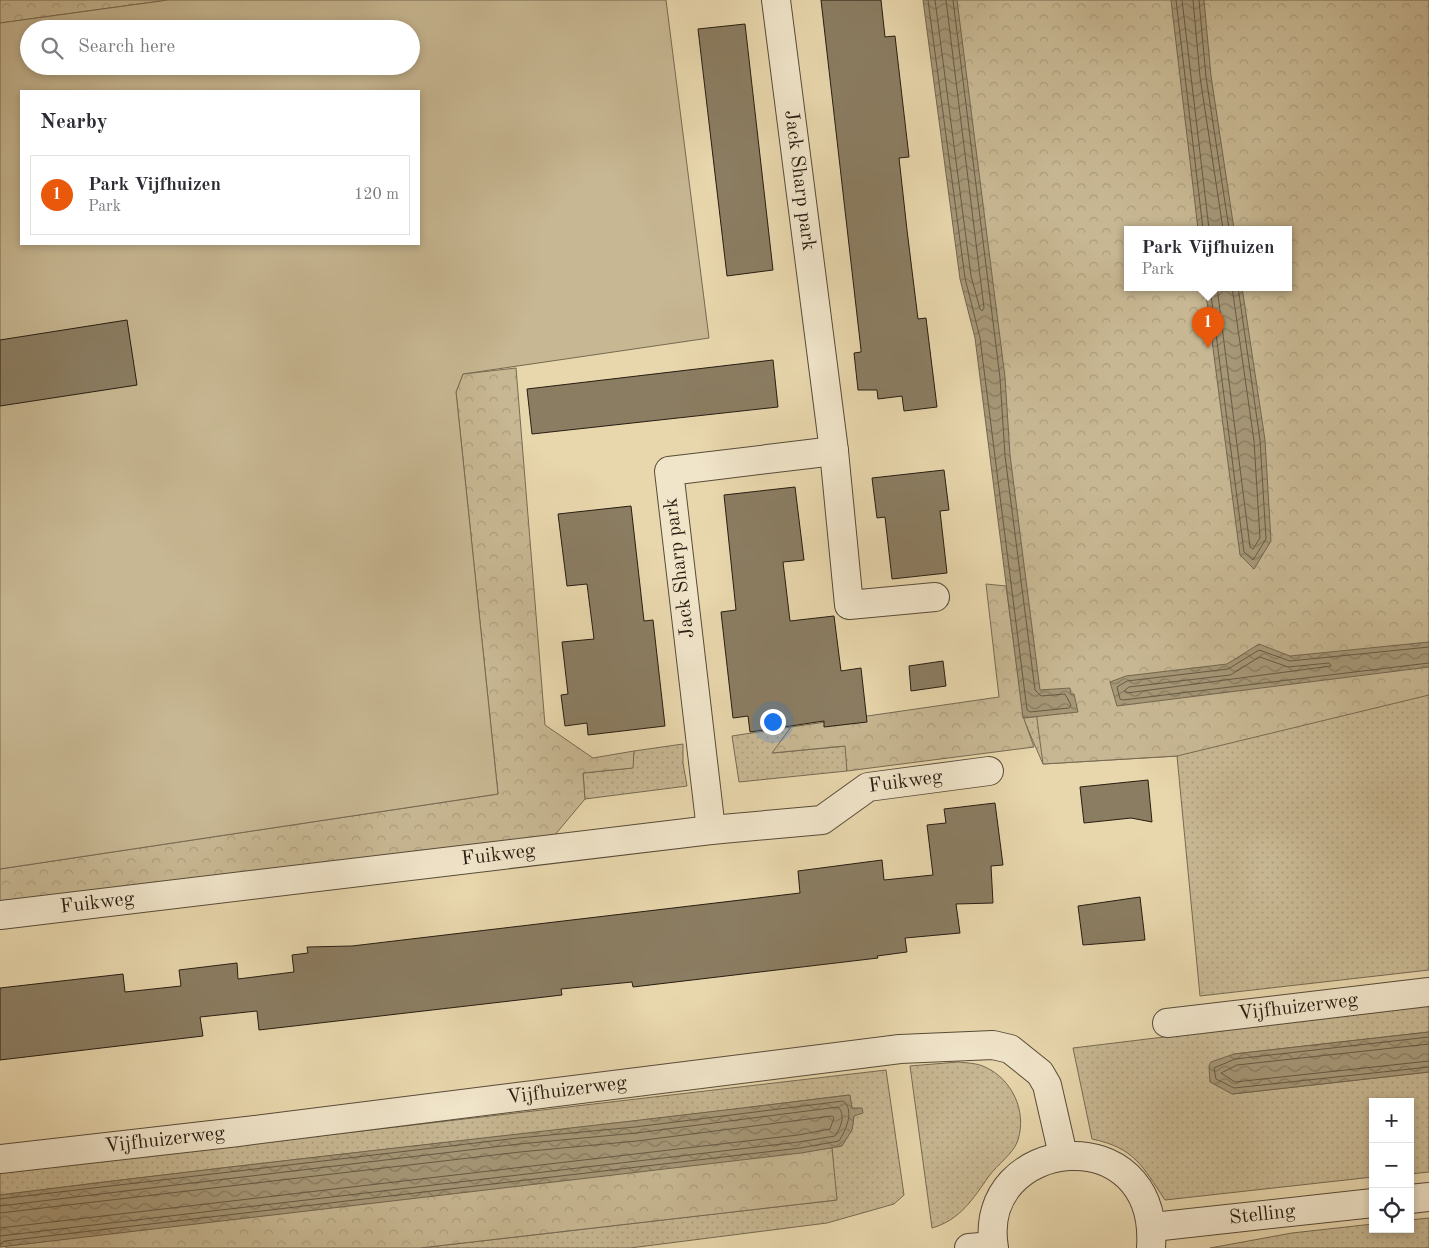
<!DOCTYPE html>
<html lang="en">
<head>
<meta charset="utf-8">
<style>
	:root { --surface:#fff; --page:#f2f2f3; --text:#2b2b33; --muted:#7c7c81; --line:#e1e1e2; --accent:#ea580c }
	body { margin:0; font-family:"Old Standard TT",serif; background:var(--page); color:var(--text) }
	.controls { position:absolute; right:15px; bottom:15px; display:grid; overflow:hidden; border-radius:0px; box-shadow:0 2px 8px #0003 }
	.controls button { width:45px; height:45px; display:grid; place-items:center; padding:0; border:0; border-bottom:1px solid var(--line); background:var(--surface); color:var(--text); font:25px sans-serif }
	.you { position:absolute; left:772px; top:721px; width:18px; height:18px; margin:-12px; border:4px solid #fff; border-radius:50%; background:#1a73e8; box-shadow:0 0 0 8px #1a73e833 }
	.badge { display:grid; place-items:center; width:32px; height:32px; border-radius:50%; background:var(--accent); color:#fff; font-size:16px; font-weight:700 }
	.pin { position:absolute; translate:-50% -41px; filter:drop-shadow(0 1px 2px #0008) }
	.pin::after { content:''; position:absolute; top:26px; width:18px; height:15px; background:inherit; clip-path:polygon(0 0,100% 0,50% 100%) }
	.popup { position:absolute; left:1124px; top:226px; width:168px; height:65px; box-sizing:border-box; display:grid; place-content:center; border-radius:0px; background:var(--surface); filter:drop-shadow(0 1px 4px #0005); font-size:16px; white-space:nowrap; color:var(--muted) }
	.popup b { font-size:19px; color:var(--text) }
	.popup::after { content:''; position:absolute; left:50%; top:100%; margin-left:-10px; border:10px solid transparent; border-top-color:var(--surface) }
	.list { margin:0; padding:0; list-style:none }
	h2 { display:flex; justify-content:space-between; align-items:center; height:65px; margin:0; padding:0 20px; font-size:21px }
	h2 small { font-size:16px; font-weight:400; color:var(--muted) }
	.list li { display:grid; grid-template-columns:32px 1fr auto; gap:15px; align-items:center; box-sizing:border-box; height:80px; margin:0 10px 10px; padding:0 10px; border:1px solid var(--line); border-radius:0px }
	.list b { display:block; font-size:19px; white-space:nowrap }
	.list p { margin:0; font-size:16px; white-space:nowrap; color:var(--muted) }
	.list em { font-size:16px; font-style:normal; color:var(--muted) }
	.icon { flex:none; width:28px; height:28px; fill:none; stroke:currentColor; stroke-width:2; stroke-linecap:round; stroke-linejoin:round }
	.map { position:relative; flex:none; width:1429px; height:1248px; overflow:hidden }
	.search { position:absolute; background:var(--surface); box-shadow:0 2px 8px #0003; left:20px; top:20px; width:400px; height:55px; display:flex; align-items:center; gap:12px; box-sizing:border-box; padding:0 18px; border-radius:28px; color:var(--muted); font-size:19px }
	.panel { position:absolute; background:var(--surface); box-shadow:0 2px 8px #0003; left:20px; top:90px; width:400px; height:155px; border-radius:0px }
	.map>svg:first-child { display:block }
</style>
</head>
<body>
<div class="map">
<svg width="1429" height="1248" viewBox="0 0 1429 1248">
	<defs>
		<pattern id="grass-dots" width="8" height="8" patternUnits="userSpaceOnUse" patternTransform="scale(1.25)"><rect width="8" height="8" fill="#c7b792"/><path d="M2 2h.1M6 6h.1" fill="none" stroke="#ab9d7d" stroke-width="1.8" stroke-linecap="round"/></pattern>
		<pattern id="forest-crowns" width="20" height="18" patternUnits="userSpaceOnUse" patternTransform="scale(1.25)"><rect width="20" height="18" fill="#c7b792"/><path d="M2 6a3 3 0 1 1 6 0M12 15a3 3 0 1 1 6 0" fill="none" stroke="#ab9d7d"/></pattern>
		<pattern id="water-waves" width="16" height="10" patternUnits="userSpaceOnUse" patternTransform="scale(1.25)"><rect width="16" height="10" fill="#a69777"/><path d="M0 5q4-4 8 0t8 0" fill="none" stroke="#877b60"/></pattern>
	</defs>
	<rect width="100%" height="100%" fill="#e8d6ac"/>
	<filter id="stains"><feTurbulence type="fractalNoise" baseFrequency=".004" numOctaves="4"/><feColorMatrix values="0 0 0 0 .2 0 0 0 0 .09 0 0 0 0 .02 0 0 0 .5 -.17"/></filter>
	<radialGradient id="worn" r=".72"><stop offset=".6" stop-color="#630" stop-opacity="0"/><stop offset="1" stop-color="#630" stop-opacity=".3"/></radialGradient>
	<!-- grass -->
	<g fill="url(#grass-dots)" stroke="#776a52">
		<path d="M 1429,667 L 1429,970 L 1200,996 L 1177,756 L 1043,764 L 1023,718 Z"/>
		<path d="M 791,727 L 773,753 L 846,746 L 847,771 L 739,782 L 732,736 Z"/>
		<path d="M 683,744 L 683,763 L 687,786 L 585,799 L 583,773 L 632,768 L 634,751 Z"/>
		<path d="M 1429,1005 L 1429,1032 L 1234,1054 L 1232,1094 L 1429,1072 L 1429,1172 L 1410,1174 L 1410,1102 L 1373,1102 L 1373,1177 L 1165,1200 C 1142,1166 1135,1148 1092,1139 L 1073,1048 Z"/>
		<path d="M 958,1062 C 967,1063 977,1063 985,1067 C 1012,1079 1027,1111 1018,1140 C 1014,1153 997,1165 989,1176 C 973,1199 960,1220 932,1228 L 910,1066 Z"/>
		<path d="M 886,1070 L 904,1195 L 894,1204 L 827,1223 L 630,1248 L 420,1248 L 836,1200 L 832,1148 L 852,1130 L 854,1116 L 849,1095 C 567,1131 283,1159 0,1195 L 0,1173 Z"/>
		<path d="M 1429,1218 L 1429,1248 L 1210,1248 L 1292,1233 L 1373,1224 L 1373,1229 L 1410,1229 L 1410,1220 Z"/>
	</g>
	<!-- forest -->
	<g fill="url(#forest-crowns)" stroke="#776a52" fill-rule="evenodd">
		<path d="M 0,0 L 168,0 L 0,23 Z"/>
		<path d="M 941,0 L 1429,0 L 1429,695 L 1177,756 L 1043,764 ZM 1128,229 L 1288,229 L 1288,287 L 1128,287 Z"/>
		<path d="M 516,368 L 545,725 L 593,758 L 634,751 L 633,768 L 583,773 L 585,799 L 554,836 L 0,907 L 0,869 L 498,794 L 456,392 L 463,374 Z"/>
		<path d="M 986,584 L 1006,586 L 1024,719 L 1034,747 L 847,771 L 845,746 L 772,753 L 791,727 L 999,697 Z"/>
		<path d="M 832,1148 L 837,1200 L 420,1248 L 6,1248 L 6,1246 Z"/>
	</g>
	<!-- pitch -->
	<path fill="#c7b792" stroke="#776a52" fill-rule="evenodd" d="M 168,0 L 666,0 L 709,338 L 463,374 L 456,392 L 498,794 L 0,869 L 0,23 ZM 29,29 L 411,29 L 411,66 L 29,66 ZM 21,91 L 419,91 L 419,244 L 21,244 Z"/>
	<!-- water -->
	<g fill="url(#water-waves)" stroke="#73664e">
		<path d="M 923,0 L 957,0 L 1005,377 L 1010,455 L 1040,690 L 1070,688 L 1071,694 L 1074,694 L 1078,712 L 1023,718 L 975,338 L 960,279 Z"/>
		<path d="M 1171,0 L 1204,0 L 1211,76 L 1234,229 L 1198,229 Z"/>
		<path d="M 1205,287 L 1242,287 L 1265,440 L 1271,541 L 1254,569 L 1240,555 Z"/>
		<path d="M 1429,642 L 1429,667 L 1117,706 L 1110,682 L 1126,676 L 1227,664 L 1259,644 L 1290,656 Z"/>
		<path d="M 1429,1032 L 1429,1072 L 1232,1094 L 1210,1082 L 1209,1066 L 1211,1062 L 1234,1054 Z"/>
		<path d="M 850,1095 L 852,1108 L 862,1108 L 863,1113 L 854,1116 L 852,1130 L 842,1146 L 801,1153 L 0,1247 L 0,1195 C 283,1159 567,1130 850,1095 Z"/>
	</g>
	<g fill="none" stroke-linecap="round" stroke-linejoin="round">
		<!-- shore -->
		<g stroke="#665a44" stroke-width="1">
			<path d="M 928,0 L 965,278 L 980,338 L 1027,710 L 1030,712 L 1069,708 L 1071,705 L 1065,694 L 1041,696 L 1035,690 L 1005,456 L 1000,378 L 953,0"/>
			<path d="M 935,0 L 971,276 L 980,309 L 982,311 L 984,308 L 946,0"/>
			<path d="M 1176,0 L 1203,229"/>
			<path d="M 1182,0 L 1209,229"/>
			<path d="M 1193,0 L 1200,77 L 1223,229"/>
			<path d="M 1199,0 L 1206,77 L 1229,229"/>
			<path d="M 1210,287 L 1244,552 L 1253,560 L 1266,539 L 1260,440 L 1238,287"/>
			<path d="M 1217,287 L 1250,547 L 1253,549 L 1260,538 L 1254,441 L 1232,287"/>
			<path d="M 1429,647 L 1290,661 L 1259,650 L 1228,669 L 1127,681 L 1117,687 L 1120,699 L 1123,700 L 1429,663"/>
			<path d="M 1260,657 L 1288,667 L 1329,663 L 1331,666 L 1127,693 L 1124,691 L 1129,687 L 1230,675 Z"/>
			<path d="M 1429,1037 L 1235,1059 L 1214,1068 L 1216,1079 L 1234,1088 L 1429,1067"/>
			<path d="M 1429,1044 L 1237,1065 L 1221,1073 L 1235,1082 L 1429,1061"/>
			<path d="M 0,1199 L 518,1138 L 635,1127 L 843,1101 C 855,1110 846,1130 839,1141 L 800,1148 L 5,1241 L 0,1245"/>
			<path d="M 0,1206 L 519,1144 L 636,1133 L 838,1107 C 846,1115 841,1127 835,1136 L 799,1142 L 0,1236"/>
			<path d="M 0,1213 L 520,1152 L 637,1141 L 832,1116 L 834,1118 L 830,1129 L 798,1135 L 0,1228"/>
		</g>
	</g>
	<!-- building -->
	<g fill="#8b7d62" stroke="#271d11">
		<path d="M 821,0 L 881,0 L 885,37 L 895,36 L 909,157 L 899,158 L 907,230 L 918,319 L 926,318 L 937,407 L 904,411 L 902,396 L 878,399 L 877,390 L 858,390 L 854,353 L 861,352 L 861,350 Z"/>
		<path d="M 745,24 L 773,270 L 727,276 L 698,29 Z"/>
		<path d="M 127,320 L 137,385 L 0,406 L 0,340 Z"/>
		<path d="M 773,360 L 778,407 L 532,434 L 527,389 Z"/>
		<path d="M 944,470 L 949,510 L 940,511 L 947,573 L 892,579 L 885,517 L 877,518 L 872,478 Z"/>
		<path d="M 795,487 L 804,560 L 783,562 L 790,621 L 834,616 L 841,671 L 861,668 L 867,722 L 824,727 L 824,721 L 750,732 L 748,716 L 733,718 L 724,639 L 721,612 L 736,610 L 724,495 Z"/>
		<path d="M 631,506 L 644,621 L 653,620 L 665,726 L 588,735 L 587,723 L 565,726 L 561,695 L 568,694 L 562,642 L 594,639 L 587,584 L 567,586 L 558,514 Z"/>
		<path d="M 943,661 L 946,686 L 911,691 L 909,666 Z"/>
		<path d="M 1148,780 L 1152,822 L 1131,818 L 1084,823 L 1080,787 Z"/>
		<path d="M 995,803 L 1003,865 L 991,866 L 993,903 L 956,904 L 960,933 L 905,938 L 907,952 L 877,956 L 878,958 L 633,987 L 632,982 L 561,989 L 562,995 L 259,1030 L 257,1011 L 200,1017 L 203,1036 L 0,1060 L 0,988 L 123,974 L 125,992 L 181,986 L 179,970 L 237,963 L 238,979 L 294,972 L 292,955 L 308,953 L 307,947 L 352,946 L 800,893 L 798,871 L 882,860 L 884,880 L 933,875 L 927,825 L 946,823 L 944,809 Z"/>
		<path d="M 1140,897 L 1145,940 L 1083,945 L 1078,906 Z"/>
	</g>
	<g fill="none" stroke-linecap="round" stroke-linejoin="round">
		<defs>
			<g id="minor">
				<path id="s1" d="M 776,0 L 834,451 L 849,605 L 935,597"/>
				<path d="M 711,830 L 669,471 L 834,451"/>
				<path id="s2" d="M 0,915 L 711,830 L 822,820 L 868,787 L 989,771"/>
				<path id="s3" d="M 1167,1023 L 1429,992"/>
				<path id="s4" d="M 0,1159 L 238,1132 L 900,1049 L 993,1045 L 1010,1049 L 1040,1073 L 1047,1085 L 1063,1155"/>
				<path d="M 1410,1199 L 1429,1197"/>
				<path id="s5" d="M 1153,1227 L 1373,1203"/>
				<path d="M 969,1248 L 993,1246"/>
				<path d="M 994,1248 C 975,1136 1160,1115 1151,1248"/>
			</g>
		</defs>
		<!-- minor casing -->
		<use href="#minor" stroke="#574b38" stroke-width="30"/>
		<!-- minor -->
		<use href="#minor" stroke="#f0e4c9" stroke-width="28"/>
	</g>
	<g text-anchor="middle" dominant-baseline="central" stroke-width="4" stroke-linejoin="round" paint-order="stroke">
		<!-- street labels -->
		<g font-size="20" fill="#271d11" stroke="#f0e4c9">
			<text stroke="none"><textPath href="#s1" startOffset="182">Jack Sharp park</textPath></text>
			<text transform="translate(680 568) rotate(-97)">Jack Sharp park</text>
			<text stroke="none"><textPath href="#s2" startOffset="922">Fuikweg</textPath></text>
			<text stroke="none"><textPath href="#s2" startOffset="502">Fuikweg</textPath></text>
			<text stroke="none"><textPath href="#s2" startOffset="98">Fuikweg</textPath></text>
			<text stroke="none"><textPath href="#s3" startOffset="132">Vijfhuizerweg</textPath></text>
			<text stroke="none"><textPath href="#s4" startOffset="571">Vijfhuizerweg</textPath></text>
			<text stroke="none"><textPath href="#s4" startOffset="166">Vijfhuizerweg</textPath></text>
			<text stroke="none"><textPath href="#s5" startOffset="110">Stelling</textPath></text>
		</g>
	</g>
	<rect width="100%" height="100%" filter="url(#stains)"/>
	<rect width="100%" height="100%" fill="url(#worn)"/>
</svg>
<div class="controls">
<button>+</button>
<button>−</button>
<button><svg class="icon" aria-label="locate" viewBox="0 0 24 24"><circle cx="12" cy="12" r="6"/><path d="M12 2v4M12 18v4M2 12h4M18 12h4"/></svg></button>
</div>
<div class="you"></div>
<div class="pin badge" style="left:1208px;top:348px">1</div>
<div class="popup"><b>Park Vijfhuizen</b>Park</div>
<div class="search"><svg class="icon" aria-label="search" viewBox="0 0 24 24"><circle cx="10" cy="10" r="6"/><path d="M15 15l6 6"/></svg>Search here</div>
<section class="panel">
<h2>Nearby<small></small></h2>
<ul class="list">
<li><span class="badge">1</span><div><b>Park Vijfhuizen</b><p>Park</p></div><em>120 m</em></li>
</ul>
</section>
</div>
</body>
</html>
